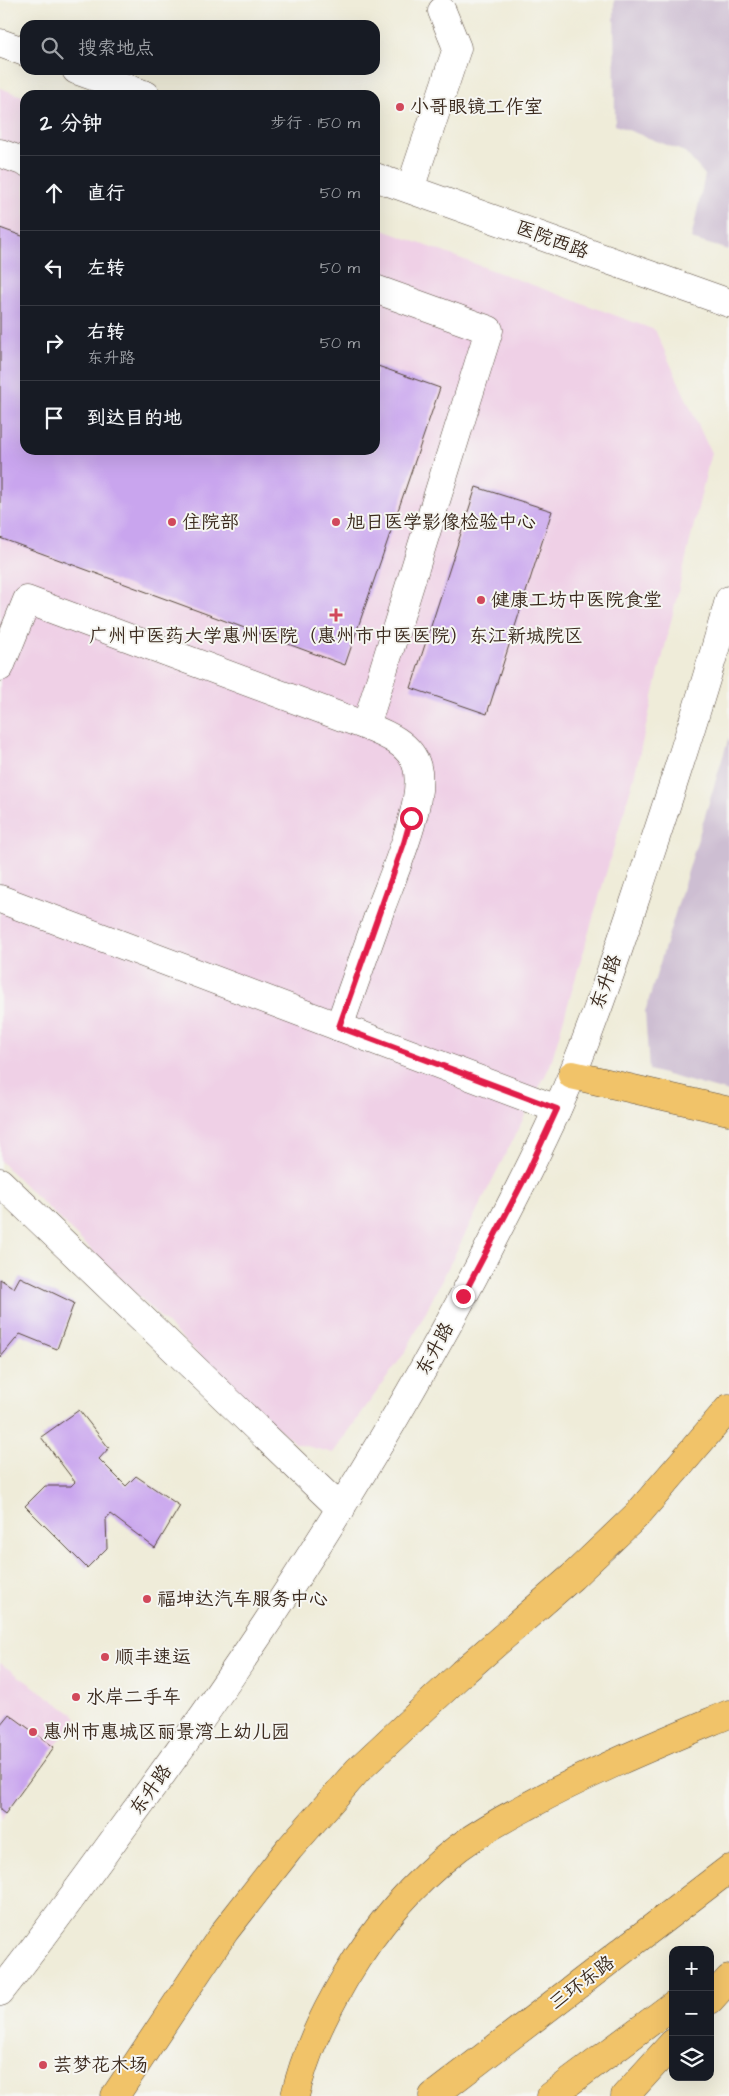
<!DOCTYPE html>
<html lang="zh">
<head>
<meta charset="utf-8">
<style>
	:root { --surface:#171b24; --page:#20242c; --text:#f1f3f6; --muted:#9ea1a6; --line:#363941 }
	body { margin:0; font-family:"Architects Daughter","LXGW WenKai TC",sans-serif; background:var(--page); color:var(--text) }
	.controls { position:absolute; right:15px; bottom:15px; display:grid; overflow:hidden; border-radius:10px; box-shadow:0 5px 20px #0002 }
	.controls button { width:45px; height:45px; display:grid; place-items:center; padding:0; border:0; border-bottom:1px solid var(--line); background:var(--surface); color:var(--text); font:25px sans-serif }
	.stop { position:absolute; width:15px; height:15px; margin:-11px; border:4px solid #e11d48; border-radius:50%; background:#fff }
	.stop.end { background:#e11d48; border-color:#fff; box-shadow:0 1px 5px #0008 }
	.list { margin:0; padding:0; list-style:none }
	h2 { display:flex; justify-content:space-between; align-items:center; height:65px; margin:0; padding:0 20px; font-size:21px }
	h2 small { font-size:16px; font-weight:400; color:var(--muted) }
	.list li { display:grid; grid-template-columns:32px 1fr auto; gap:15px; align-items:center; box-sizing:border-box; height:75px; padding:0 20px; border-top:1px solid var(--line) }
	.list b { display:block; font-size:19px; white-space:nowrap }
	.list p { margin:0; font-size:16px; white-space:nowrap; color:var(--muted) }
	.list em { font-size:16px; font-style:normal; color:var(--muted) }
	.icon { flex:none; width:28px; height:28px; fill:none; stroke:currentColor; stroke-width:2; stroke-linecap:round; stroke-linejoin:round }
	.map { position:relative; flex:none; width:729px; height:2096px; overflow:hidden }
	.search { position:absolute; background:var(--surface); box-shadow:0 5px 20px #0002; left:20px; top:20px; width:360px; height:55px; display:flex; align-items:center; gap:12px; box-sizing:border-box; padding:0 18px; border-radius:15px; color:var(--muted); font-size:19px }
	.panel { position:absolute; background:var(--surface); box-shadow:0 5px 20px #0002; left:20px; top:90px; width:360px; height:365px; border-radius:15px }
	.map>svg:first-child { display:block }
</style>
</head>
<body>
<div class="map">
<svg width="729" height="2096" viewBox="0 0 729 2096">
	<rect width="100%" height="100%" fill="#f6f6f2"/>
	<filter id="ink" filterUnits="userSpaceOnUse"><feTurbulence type="fractalNoise" baseFrequency=".02" numOctaves="2"/><feDisplacementMap in="SourceGraphic" scale="10" xChannelSelector="R" yChannelSelector="G"/><feConvolveMatrix kernelMatrix="1 2 1 2 8 2 1 2 1" color-interpolation-filters="sRGB"/></filter>
	<filter id="wash" filterUnits="userSpaceOnUse"><feTurbulence type="fractalNoise" baseFrequency=".0096" numOctaves="4" result="noise"/><feDisplacementMap in="SourceGraphic" scale="20" xChannelSelector="R" yChannelSelector="G"/><feGaussianBlur stdDeviation="1.12" result="paint"/><feColorMatrix in="noise" values="0 0 0 0 0 0 0 0 0 0 0 0 0 0 0 0 0 1.4 0 .05"/><feComposite in="paint" operator="in"/></filter>
	<g filter="url(#wash)">
		<rect width="100%" height="100%" fill="#efecd9"/>
		<!-- built -->
		<g fill="#efd0e6">
			<path d="M 0,88 L 25,97 L 25,450 L 375,450 L 375,227 L 655,330 L 711,453 L 634,777 L 550,1066 L 406,1351 L 333,1453 L 295,1443 L 240,1395 L 0,1161 Z"/>
			<path d="M 0,1663 L 77,1717 L 0,1821 Z"/>
		</g>
		<!-- industrial -->
		<g fill="#cdbed2">
			<path d="M 614,0 L 729,0 L 729,250 L 691,239 L 705,175 L 685,152 L 615,125 Z"/>
			<path d="M 729,737 L 729,1092 L 649,1070 L 645,1012 Z"/>
		</g>
		<g id="blocks">
			<!-- building -->
			<g fill="#c9a5ee">
				<path d="M 0,228 L 25,237 L 25,450 L 375,450 L 375,365 L 440,388 L 345,665 L 0,538 Z"/>
				<path d="M 476,487 L 552,511 L 487,714 L 411,688 Z"/>
				<path d="M 20,1277 L 74,1303 L 57,1349 L 20,1334 L 0,1358 L 0,1279 L 14,1288 Z"/>
				<path d="M 79,1410 L 109,1448 L 99,1459 L 126,1486 L 136,1476 L 180,1506 L 155,1548 L 110,1514 L 106,1519 L 107,1548 L 87,1568 L 25,1506 L 45,1486 L 71,1486 L 75,1482 L 41,1437 Z"/>
				<path d="M 9,1714 L 54,1747 L 5,1814 L 0,1810 L 0,1725 Z"/>
			</g>
		</g>
	</g>
	<g filter="url(#ink)">
		<use href="#blocks" fill-opacity="0" stroke="#56473a" stroke-width="1"/>
		<g fill="none" stroke-linecap="round" stroke-linejoin="round">
			<defs>
				<g id="minor">
					<path d="M 0,43 L 25,52"/>
					<path d="M 76,70 L 146,95"/>
					<path d="M 0,153 L 25,162"/>
					<path d="M 375,177 L 729,303"/>
					<path d="M 410,189 L 457,48 L 442,11"/>
					<path d="M 0,667 L 27,600 L 366,726 C 386,734 411,744 417,767 C 426,800 394,873 382,905 C 368,946 353,986 339,1027"/>
					<path d="M 366,726 L 489,330 L 375,289"/>
					<path d="M 0,899 L 557,1109"/>
					<path d="M 0,1182 L 341,1509"/>
					<path d="M 0,1992 C 43,1938 83,1882 124,1826 C 258,1645 381,1455 485,1255 C 509,1208 534,1161 556,1112 C 591,1035 617,954 644,873 C 674,783 704,691 729,600"/>
				</g>
				<g id="trunk">
					<path d="M 572,1075 L 729,1111"/>
					<path d="M 710,2000 L 729,1979"/>
					<path d="M 115,2096 L 225,1931 L 289,1849 L 358,1770 L 462,1673 L 572,1577 L 637,1515 L 729,1408"/>
					<path d="M 295,2096 C 305,2053 323,2016 345,1978 C 374,1929 413,1883 458,1848 C 480,1832 503,1819 526,1807 C 591,1771 660,1743 729,1714"/>
					<path d="M 433,2096 L 729,1869"/>
					<path d="M 551,2096 L 673,2005"/>
					<path d="M 625,2096 L 673,2043"/>
				</g>
			</defs>
			<!-- minor casing -->
			<use href="#minor" stroke="#56473a" stroke-width="29"/>
			<!-- trunk casing -->
			<use href="#trunk" stroke="#56473a" stroke-width="29"/>
			<!-- minor -->
			<use href="#minor" stroke="#fff" stroke-width="28"/>
			<!-- trunk -->
			<use href="#trunk" stroke="#f1c369" stroke-width="28"/>
		</g>
	</g>
	<g fill="none" stroke-linecap="round" stroke-linejoin="round" filter="url(#ink)">
		<!-- route -->
		<path stroke="#e11d48" stroke-width="6" d="M 411,818 L 404,843 L 339,1027 L 557,1109 L 528,1172 L 463,1296"/>
	</g>
	<!-- markers -->
	<g fill="#d1495b" stroke="#f6f6f2" stroke-width="2">
		<circle cx="400" cy="107" r="5"/>
		<circle cx="172" cy="522" r="5"/>
		<circle cx="336" cy="522" r="5"/>
		<circle cx="481" cy="600" r="5"/>
		<path d="M333.5 607.5h5v5h5v5h-5v5h-5v-5h-5v-5h5z"/>
		<circle cx="147" cy="1599" r="5"/>
		<circle cx="105" cy="1657" r="5"/>
		<circle cx="76" cy="1697" r="5"/>
		<circle cx="33" cy="1732" r="5"/>
		<circle cx="43" cy="2065" r="5"/>
	</g>
	<g text-anchor="middle" dominant-baseline="central" stroke-width="4" stroke-linejoin="round" paint-order="stroke">
		<!-- poi labels -->
		<g font-size="19" fill="#3b2a1e" stroke="#f6f6f2" text-anchor="start">
			<text x="410" y="107">小哥眼镜工作室</text>
			<text x="182" y="522">住院部</text>
			<text x="346" y="522">旭日医学影像检验中心</text>
			<text x="491" y="600">健康工坊中医院食堂</text>
			<text x="336" y="636" text-anchor="middle">广州中医药大学惠州医院（惠州市中医医院）东江新城院区</text>
			<text x="157" y="1599">福坤达汽车服务中心</text>
			<text x="115" y="1657">顺丰速运</text>
			<text x="86" y="1697">水岸二手车</text>
			<text x="43" y="1732">惠州市惠城区丽景湾上幼儿园</text>
			<text x="53" y="2065">芸梦花木场</text>
		</g>
		<!-- street labels -->
		<g font-size="19" fill="#3b2a1e" stroke="#f6f6f2">
			<text transform="translate(552 240) rotate(20)">医院西路</text>
			<text transform="translate(606 982) rotate(-70)">东升路</text>
			<text transform="translate(435 1349) rotate(-61)">东升路</text>
			<text transform="translate(151 1790) rotate(-54)">东升路</text>
			<text transform="translate(582 1983) rotate(-37)">三环东路</text>
		</g>
	</g>
</svg>
<div class="controls">
<button>+</button>
<button>−</button>
<button><svg class="icon" aria-label="layers" viewBox="0 0 24 24"><path d="M12 4l9 5-9 5-9-5zM3 14l9 5 9-5"/></svg></button>
</div>
<div class="stop" style="left:411px;top:818px"></div>
<div class="stop end" style="left:463px;top:1296px"></div>
<div class="search"><svg class="icon" aria-label="search" viewBox="0 0 24 24"><circle cx="10" cy="10" r="6"/><path d="M15 15l6 6"/></svg>搜索地点</div>
<section class="panel">
<h2>2 分钟<small>步行 · 150 m</small></h2>
<ul class="list">
<li><svg class="icon" aria-label="ahead" viewBox="0 0 24 24"><path d="M12 20V5M6 11l6-6 6 6"/></svg><div><b>直行</b></div><em>50 m</em></li>
<li><svg class="icon" aria-label="left" viewBox="0 0 24 24"><path d="M17 20v-9H6M10 6l-5 5 5 5"/></svg><div><b>左转</b></div><em>50 m</em></li>
<li><svg class="icon" aria-label="right" viewBox="0 0 24 24"><path d="M7 20v-9h11M14 6l5 5-5 5"/></svg><div><b>右转</b><p>东升路</p></div><em>50 m</em></li>
<li><svg class="icon" aria-label="arrive" viewBox="0 0 24 24"><path d="M6 21V4h12l-3 4 3 4H6"/></svg><div><b>到达目的地</b></div></li>
</ul>
</section>
</div>
</body>
</html>
